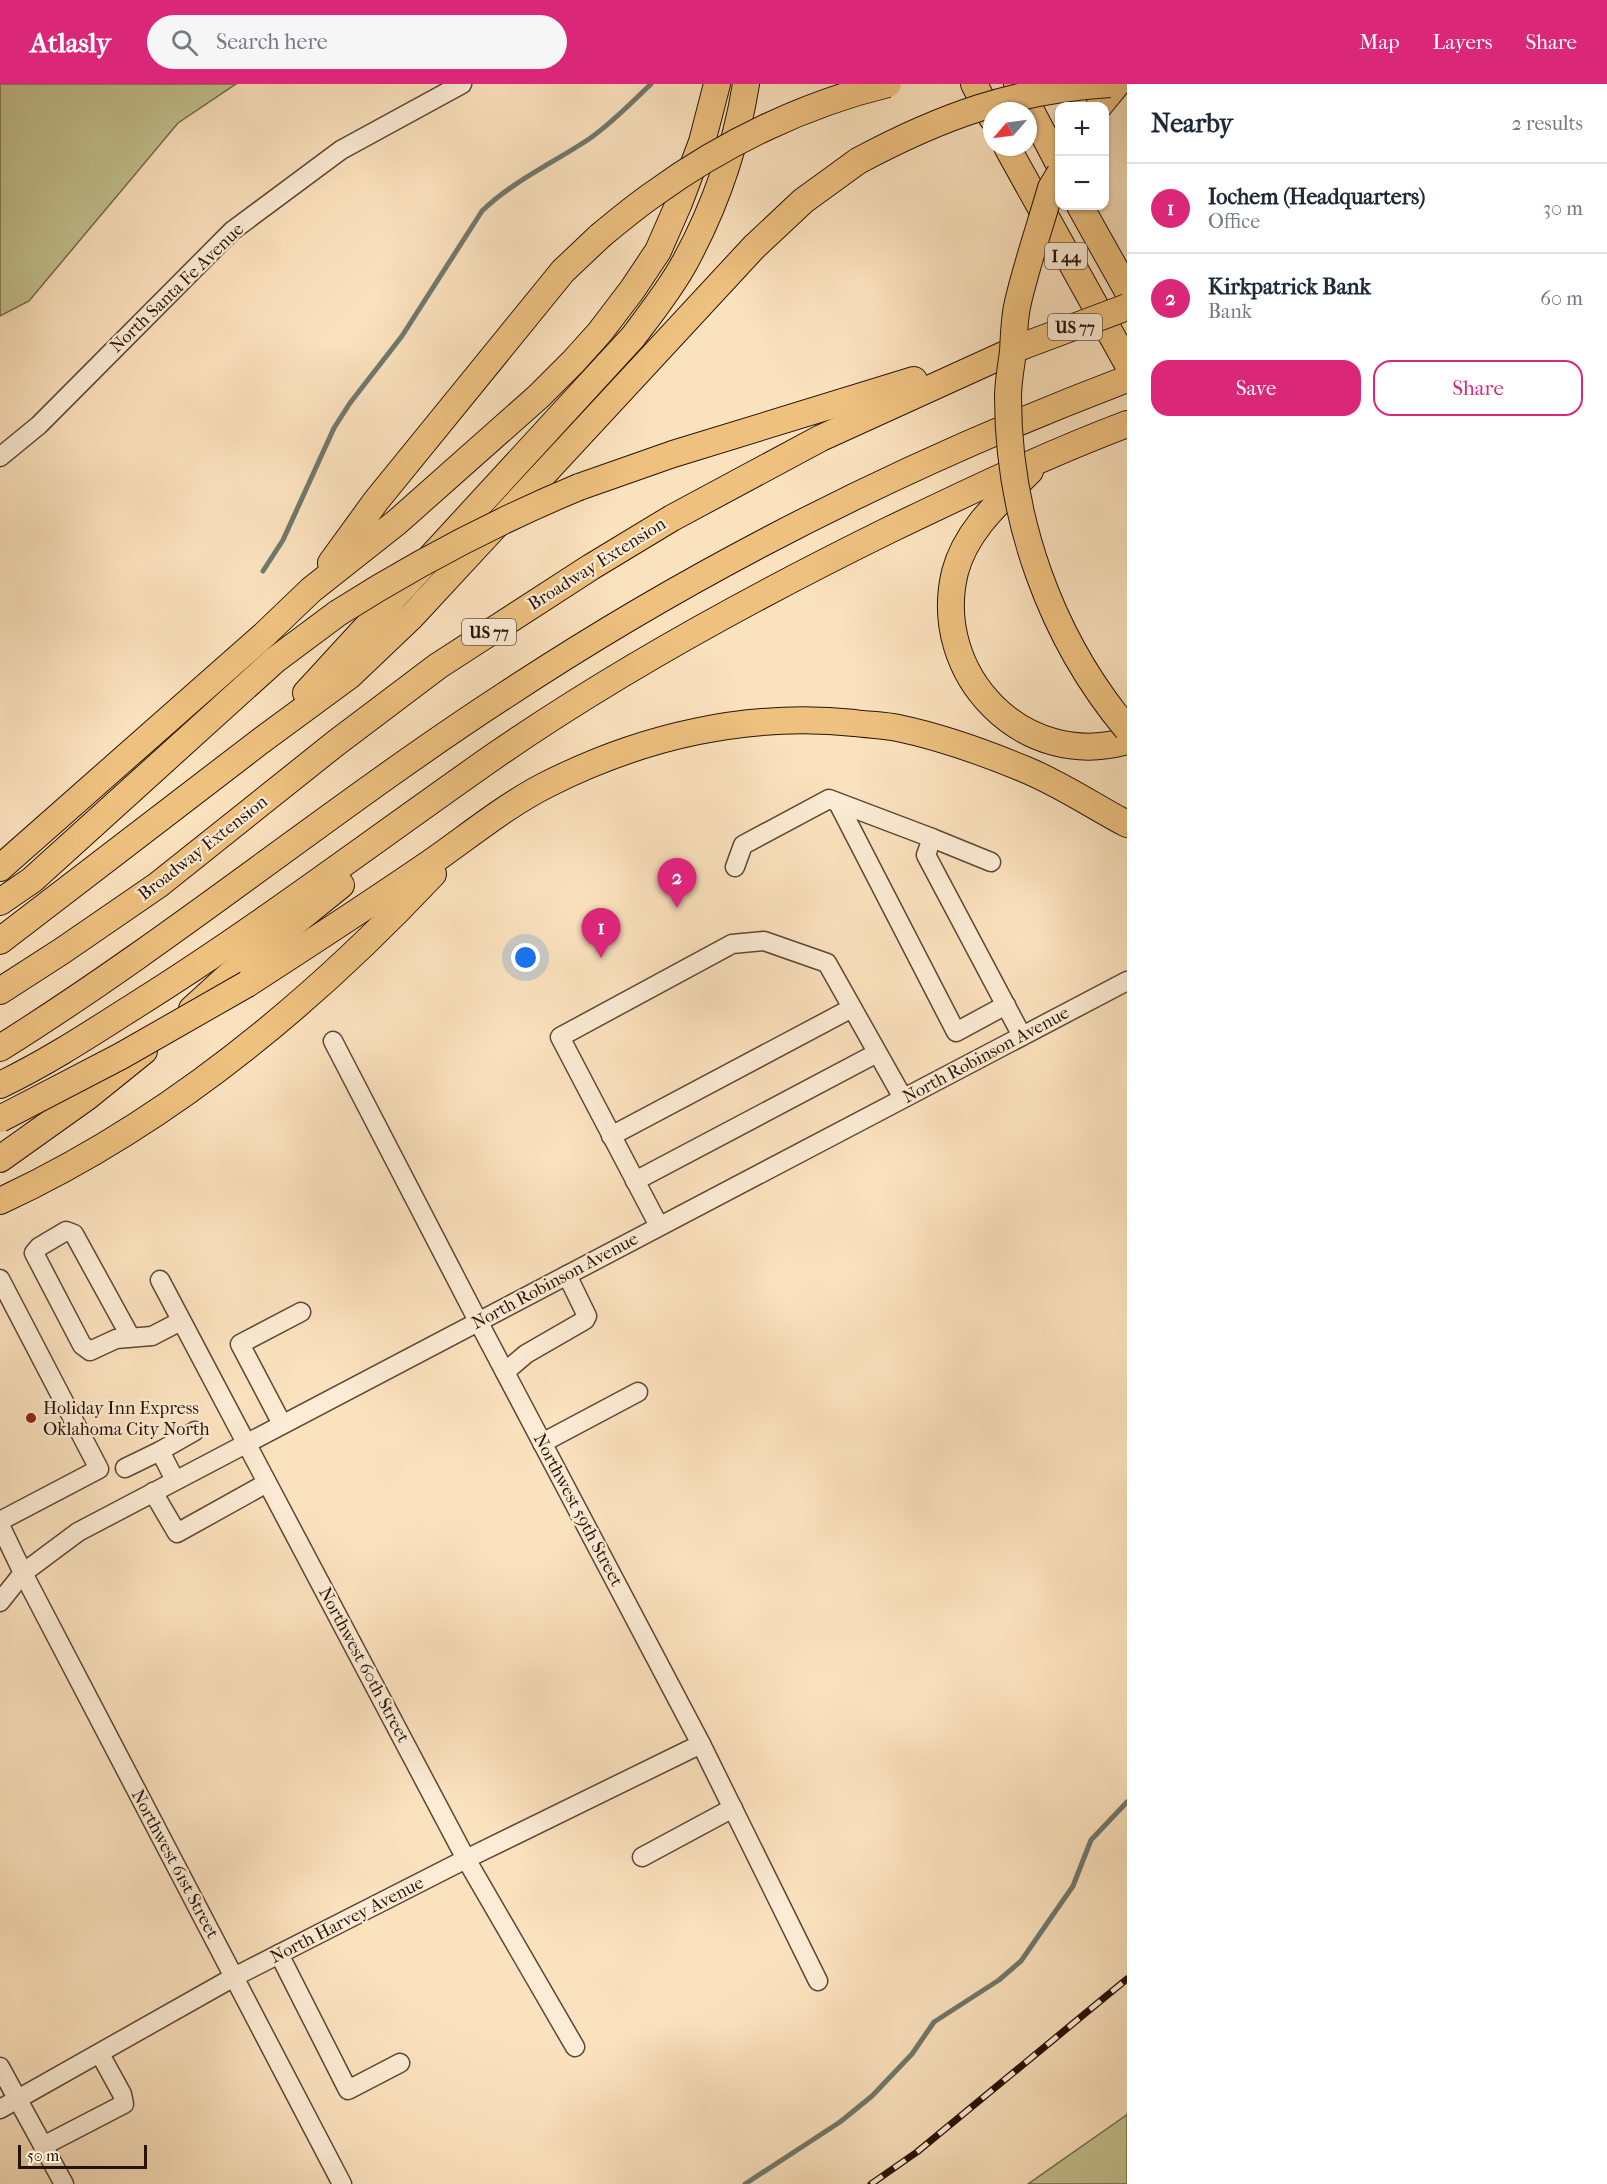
<!DOCTYPE html>
<html lang="en">
<head>
<meta charset="utf-8">
<style>
	:root { --surface:#fff; --page:#f6f6f7; --text:#1f2937; --muted:#747a83; --line:#e0e1e3; --accent:#db2777 }
	body { margin:0; font-family:"IM FELL French Canon",serif; background:var(--page); color:var(--text) }
	.controls { position:absolute; right:18px; top:18px; display:grid; overflow:hidden; border-radius:12px; box-shadow:0 2px 4px #0004 }
	.controls button { width:54px; height:54px; display:grid; place-items:center; padding:0; border:0; border-bottom:2px solid var(--line); background:var(--surface); color:var(--text); font:30px sans-serif }
	.compass { position:absolute; left:983px; top:18px; width:54px; height:54px; border-radius:50%; background:var(--surface); box-shadow:0 2px 4px #0004; rotate:242deg }
	.scale { position:absolute; left:18px; bottom:15px; width:129px; box-sizing:border-box; padding-left:6px; border:3px solid #281206; border-top:0; font-size:16px; line-height:21px; white-space:nowrap; color:#281206; -webkit-text-stroke:4px #fcecd5; paint-order:stroke }
	.you { position:absolute; left:526px; top:874px; width:21px; height:21px; margin:-15px; border:4px solid #fff; border-radius:50%; background:#1a73e8; box-shadow:0 0 0 9px #1a73e833 }
	.badge { display:grid; place-items:center; width:39px; height:39px; border-radius:50%; background:var(--accent); color:#fff; font-size:20px; font-weight:700 }
	.pin { position:absolute; translate:-50% -50px; filter:drop-shadow(0 2px 3px #0008) }
	.pin::after { content:''; position:absolute; top:32px; width:21px; height:18px; background:inherit; clip-path:polygon(0 0,100% 0,50% 100%) }
	.list { margin:0; padding:0; list-style:none }
	h2 { display:flex; justify-content:space-between; align-items:center; height:78px; margin:0; padding:0 24px; font-size:26px }
	h2 small { font-size:20px; font-weight:400; color:var(--muted) }
	.list li { display:grid; grid-template-columns:39px 1fr auto; gap:18px; align-items:center; box-sizing:border-box; height:90px; padding:0 24px; border-top:2px solid var(--line) }
	.list b { display:block; font-size:22px; white-space:nowrap }
	.list p { margin:0; font-size:20px; white-space:nowrap; color:var(--muted) }
	.list em { font-size:20px; font-style:normal; color:var(--muted) }
	.actions { display:flex; gap:12px; padding:18px 24px }
	.actions a { flex:1; padding:14px 0; border:2px solid var(--accent); border-radius:18px; text-align:center; font-size:21px; color:var(--accent) }
	.actions .main { background:var(--accent); color:#fff }
	.icon { flex:none; width:33px; height:33px; fill:none; stroke:currentColor; stroke-width:2; stroke-linecap:round; stroke-linejoin:round }
	.map { position:relative; flex:none; width:1127px; height:2100px; overflow:hidden }
	header { display:flex; align-items:center; gap:36px; box-sizing:border-box; height:84px; padding:0 30px; background:var(--accent); color:#fff }
	header strong { font-size:28px }
	nav { display:flex; gap:33px; margin-inline-start:auto; font-size:21px }
	.search { width:420px; height:54px; background:var(--page); display:flex; align-items:center; gap:15px; box-sizing:border-box; padding:0 21px; border-radius:33px; color:var(--muted); font-size:22px }
	main { display:flex }
	aside { flex:1; background:var(--surface) }
	.map>svg:first-child { display:block }
</style>
</head>
<body>
<header>
<strong>Atlasly</strong>
<div class="search"><svg class="icon" aria-label="search" viewBox="0 0 24 24"><circle cx="10" cy="10" r="6"/><path d="M15 15l6 6"/></svg>Search here</div>
<nav><a>Map</a><a>Layers</a><a>Share</a></nav>
</header>
<main>
<div class="map">
<svg width="1127" height="2100" viewBox="0 0 1127 2100">
	<rect width="100%" height="100%" fill="#fbe2be"/>
	<filter id="stains"><feTurbulence type="fractalNoise" baseFrequency=".00333" numOctaves="4"/><feColorMatrix values="0 0 0 0 .2 0 0 0 0 .09 0 0 0 0 .02 0 0 0 .5 -.17"/></filter>
	<radialGradient id="worn" r=".72"><stop offset=".6" stop-color="#630" stop-opacity="0"/><stop offset="1" stop-color="#630" stop-opacity=".3"/></radialGradient>
	<!-- green -->
	<g fill="#c2c28f" stroke="#756a4a" stroke-width="1.5">
		<path d="M 0,0 L 236,0 L 178,39 L 29,217 L 0,232 Z"/>
		<path d="M 1127,2030 L 1127,2100 L 1028,2100 L 1125,2032 Z"/>
	</g>
	<g fill="none" stroke-linecap="round" stroke-linejoin="round">
		<!-- stream -->
		<g stroke="#6f796e" stroke-width="5">
			<path d="M 263,487 L 283,456 L 334,344 L 350,319 L 402,252 L 482,127 C 513,97 553,79 589,55 C 612,39 631,19 651,0"/>
			<path d="M 745,2100 L 840,2038 L 872,2012 L 912,1970 L 934,1938 L 999,1896 L 1021,1877 L 1073,1802 L 1091,1756 L 1127,1718"/>
		</g>
		<defs>
			<g id="minor">
				<path d="M 0,373 L 39,341 L 232,147 L 341,66 L 462,0"/>
				<path d="M 838,719 L 956,948 L 1006,921"/>
				<path d="M 932,754 L 991,778"/>
				<path d="M 735,783 L 743,761 L 829,715 L 932,754 L 926,771 L 1022,952"/>
				<path d="M 333,957 L 478,1237 L 701,1660 L 818,1897"/>
				<path d="M 611,1052 L 852,924"/>
				<path d="M 635,1097 L 877,969"/>
				<path d="M 659,1142 L 560,953 L 732,860 L 764,857 L 827,879 L 903,1014"/>
				<path d="M 0,1195 L 99,1385 L 0,1437"/>
				<path d="M 160,1196 L 466,1775 L 575,1963"/>
				<path d="M 130,1252 L 74,1150 L 66,1147 L 39,1163 L 34,1169 L 82,1261 L 90,1267 L 116,1255 L 152,1252 L 181,1237"/>
				<path d="M 505,1288 L 526,1270 L 585,1236 L 587,1232 L 567,1191"/>
				<path d="M 282,1340 L 240,1260 L 301,1228"/>
				<path d="M 542,1359 L 638,1308"/>
				<path d="M 160,1367 L 195,1347"/>
				<path d="M 125,1384 L 160,1367 L 175,1396"/>
				<path d="M 153,1408 L 177,1449 L 267,1399"/>
				<path d="M 0,1441 L 23,1489 L 342,2100"/>
				<path d="M 0,1518 L 23,1489 L 78,1448 L 1127,897"/>
				<path d="M 642,1773 L 733,1724"/>
				<path d="M 279,1870 L 348,2006 L 400,1979"/>
				<path d="M 0,1983 L 64,2100"/>
				<path d="M 0,2025 L 234,1893 L 466,1775 L 701,1660"/>
				<path d="M 43,2062 L 124,2020 L 122,2010 L 100,1970"/>
			</g>
			<g id="highway">
				<path d="M 974,0 L 992,34"/>
				<path d="M 1017,0 L 1060,82"/>
				<path d="M 1099,22 L 1117,0"/>
				<path d="M 1007,63 L 1127,279"/>
				<path d="M 1080,122 L 1127,206"/>
				<path d="M 1030,387 C 1000,417 966,446 955,488 C 930,591 1024,687 1127,657"/>
				<path d="M 579,403 L 673,370 L 914,296"/>
				<path d="M 331,479 L 376,417 L 563,187 L 600,152"/>
				<path d="M 306,609 L 633,253 C 651,229 671,204 685,178 C 715,123 736,62 746,0"/>
				<path d="M 0,784 L 264,551 L 311,506 L 397,438 L 539,312 L 573,278 L 600,248 L 632,206 L 658,167 L 679,119 L 702,58 L 717,0"/>
				<path d="M 0,818 L 32,796 L 275,576 L 338,529"/>
				<path d="M 0,857 L 258,659 L 349,592 L 412,532 L 754,163 L 803,117 L 858,77"/>
				<path d="M 247,900 C 309,860 370,820 430,779 C 469,752 506,721 548,700 C 643,652 748,628 855,639 C 869,641 884,641 898,644 C 941,653 983,668 1024,685 C 1059,699 1093,722 1127,740"/>
				<path d="M 0,907 L 62,867 L 158,801 L 336,659 L 438,582 L 591,483 L 672,434 L 821,354 L 1023,262"/>
				<path d="M 192,925 L 226,894 L 341,801"/>
				<path d="M 0,964 C 174,855 332,724 504,612 C 699,483 909,378 1127,295"/>
				<path d="M 0,1001 C 48,978 92,949 136,921 C 259,844 374,756 493,673 C 617,587 751,514 887,447 C 966,409 1045,371 1127,340"/>
				<path d="M 0,1075 L 87,1013 L 144,967"/>
				<path d="M 0,1117 C 164,1041 309,922 433,790"/>
			</g>
		</defs>
		<!-- minor casing -->
		<use href="#minor" stroke="#5d4634" stroke-width="21"/>
		<!-- highway casing -->
		<use href="#highway" stroke="#281206" stroke-width="28"/>
		<!-- minor -->
		<use href="#minor" stroke="#fcecd5" stroke-width="18"/>
		<!-- highway -->
		<use href="#highway" stroke="#eec17f" stroke-width="26"/>
		<defs>
			<path id="rail" d="M 871,2100 L 917,2068 L 1127,1895"/>
		</defs>
		<!-- rail casing -->
		<use href="#rail" stroke="#281206" stroke-width="7"/>
		<!-- rail -->
		<use href="#rail" stroke="#fcecd5" stroke-width="4.5" stroke-dasharray="14" stroke-linecap="butt"/>
		<defs>
			<g id="highway-bridge">
				<path d="M 858,77 C 942,32 1014,6 1110,0"/>
				<path d="M 1060,89 L 1051,104 C 1040,142 1027,180 1018,218 C 1014,234 1014,251 1013,268 C 1011,283 1008,298 1008,313 C 1008,433 1050,553 1127,645"/>
				<path d="M 600,152 C 618,137 636,122 655,109 C 724,59 805,20 888,0"/>
				<path d="M 1023,262 L 1127,223"/>
				<path d="M 338,529 C 415,480 495,438 579,403"/>
				<path d="M 0,1035 L 121,972 L 247,900"/>
			</g>
		</defs>
		<!-- highway-bridge casing -->
		<use href="#highway-bridge" stroke="#281206" stroke-width="28" stroke-linecap="butt"/>
		<!-- highway-bridge -->
		<use href="#highway-bridge" stroke="#eec17f" stroke-width="26"/>
	</g>
	<!-- markers -->
	<circle fill="#8f2418" stroke="#fcecd5" stroke-width="2" cx="31" cy="1334" r="6"/>
	<g text-anchor="middle" dominant-baseline="central" stroke-width="4.5" stroke-linejoin="round" paint-order="stroke">
		<!-- shield labels -->
		<g fill="#fcecd5" stroke="#685344" stroke-width="1.5">
			<rect x="1045" y="159" width="42" height="26" rx="4.5"/>
			<rect x="1048" y="230" width="54" height="26" rx="4.5"/>
			<rect x="462" y="535" width="54" height="26" rx="4.5"/>
		</g>
		<g font-size="16" font-weight="bold" fill="#281206">
			<text x="1066" y="172">I 44</text>
			<text x="1075" y="243">US 77</text>
			<text x="489" y="548">US 77</text>
		</g>
		<!-- street labels -->
		<g font-size="18" fill="#281206" stroke="#fcecd5">
			<text transform="translate(177 204) rotate(-44)">North Santa Fe Avenue</text>
			<text transform="translate(597 480) rotate(-32)">Broadway Extension</text>
			<text transform="translate(203 764) rotate(-38)">Broadway Extension</text>
			<text transform="translate(986 971) rotate(-28)">North Robinson Avenue</text>
			<text transform="translate(555 1197) rotate(-28)">North Robinson Avenue</text>
			<text transform="translate(578 1426) rotate(62)">Northwest 59th Street</text>
			<text transform="translate(364 1581) rotate(62)">Northwest 60th Street</text>
			<text transform="translate(175 1780) rotate(62)">Northwest 61st Street</text>
			<text transform="translate(347 1836) rotate(-27)">North Harvey Avenue</text>
		</g>
		<!-- poi labels -->
		<g font-size="18" fill="#281206" stroke="#fcecd5" text-anchor="start">
			<text x="43" y="1324">Holiday Inn Express<tspan x="43" dy="21">Oklahoma City North</tspan></text>
		</g>
	</g>
	<rect width="100%" height="100%" filter="url(#stains)"/>
	<rect width="100%" height="100%" fill="url(#worn)"/>
</svg>
<div class="controls">
<button>+</button>
<button>−</button>
</div>
<svg class="compass" viewBox="-18 -18 36 36"><path d="M0-13l5 13h-10z" fill="#e53935"/><path d="M0 13l5-13h-10z" fill="#747a83"/></svg>
<div class="scale">50 m</div>
<div class="you"></div>
<div class="pin badge" style="left:601px;top:874px">1</div>
<div class="pin badge" style="left:677px;top:824px">2</div>
</div>
<aside>
<h2>Nearby<small>2 results</small></h2>
<ul class="list">
<li><span class="badge">1</span><div><b>Iochem (Headquarters)</b><p>Office</p></div><em>30 m</em></li>
<li><span class="badge">2</span><div><b>Kirkpatrick Bank</b><p>Bank</p></div><em>60 m</em></li>
</ul>
<div class="actions"><a class="main">Save</a><a>Share</a></div>
</aside>
</main>
</body>
</html>
